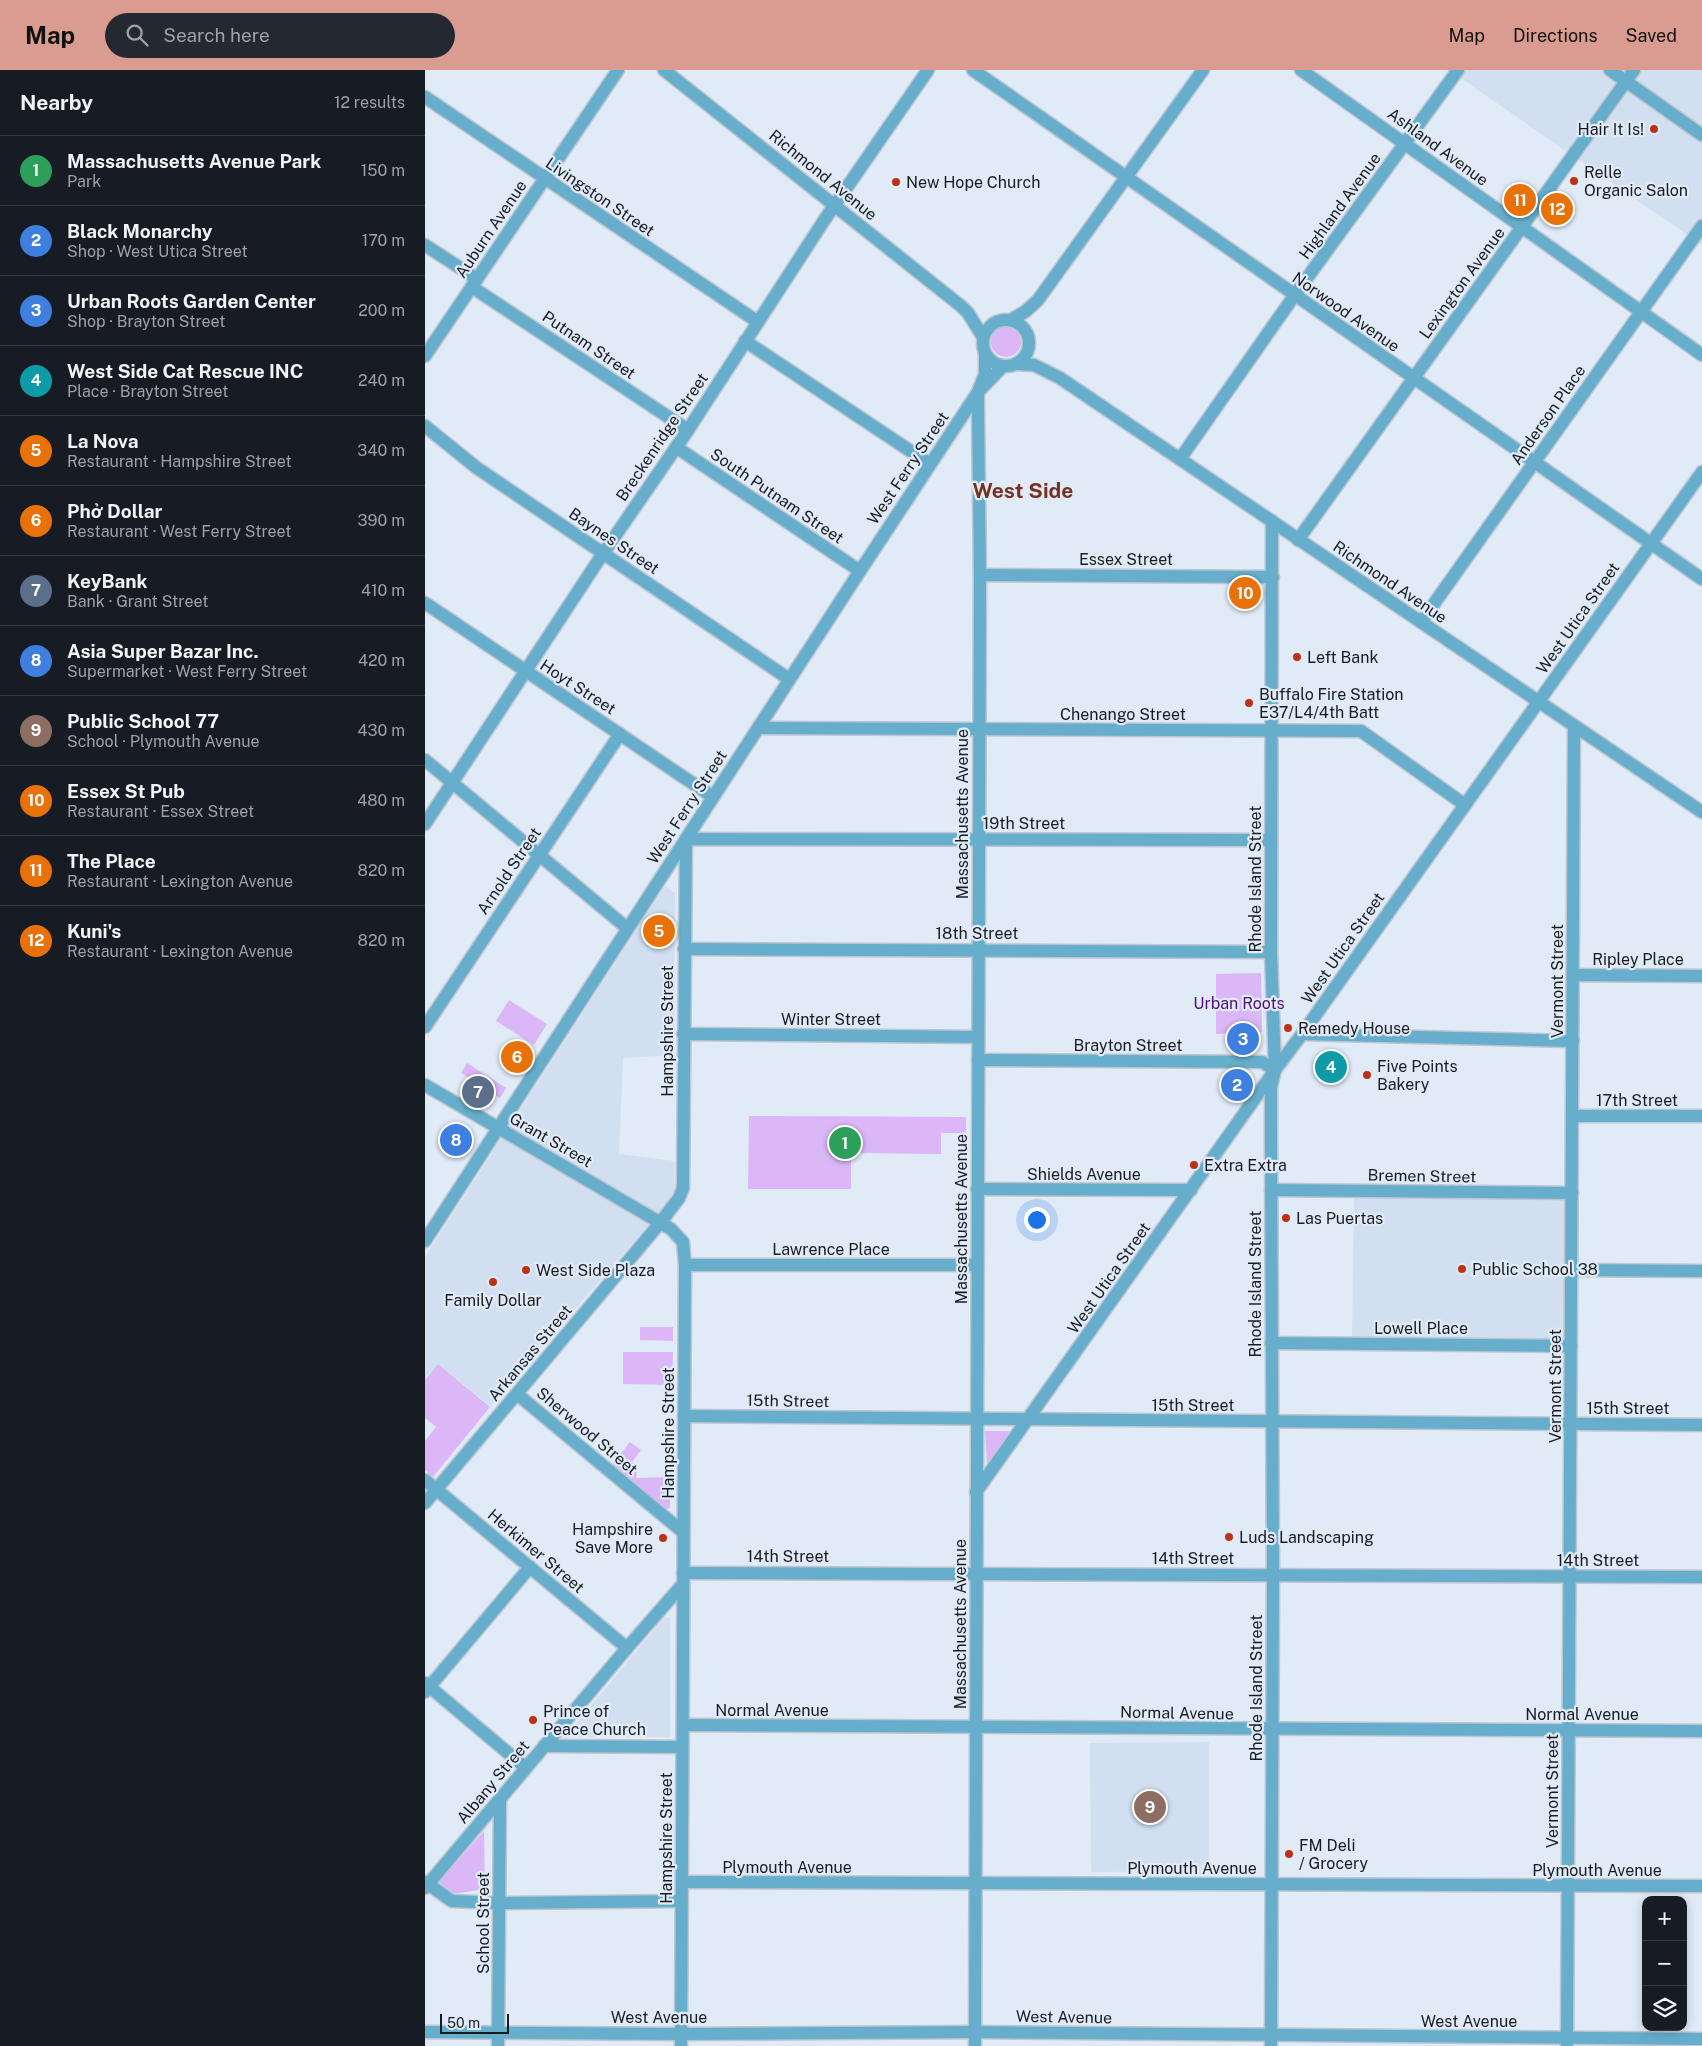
<!DOCTYPE html>
<html lang="en">
<head>
<meta charset="utf-8">
<style>
	:root { --surface:#171b24; --page:#242831; --text:#f1f3f6; --muted:#9ea1a6; --line:#363941; --accent:#da9c90 }
	body { margin:0; font-family:"Public Sans",sans-serif; background:var(--page); color:var(--text) }
	.controls { position:absolute; right:15px; bottom:15px; display:grid; overflow:hidden; border-radius:10px; box-shadow:0 2px 12px #0003 }
	.controls button { width:45px; height:45px; display:grid; place-items:center; padding:0; border:0; border-bottom:1px solid var(--line); background:var(--surface); color:var(--text); font:25px sans-serif }
	.scale { position:absolute; left:15px; bottom:12px; width:69px; box-sizing:border-box; padding-left:5px; border:2px solid #181c20; border-top:0; font-size:14px; line-height:18px; white-space:nowrap; color:#181c20; -webkit-text-stroke:4px #e1eaf7; paint-order:stroke }
	.you { position:absolute; left:611px; top:1149px; width:18px; height:18px; margin:-12px; border:4px solid #fff; border-radius:50%; background:#1a73e8; box-shadow:0 0 0 8px #1a73e833 }
	.badge { display:grid; place-items:center; width:32px; height:32px; border-radius:50%; background:var(--accent); color:#fff; font-size:16px; font-weight:700 }
	.pin { position:absolute; translate:-50% -50%; border:2px solid #fff; box-shadow:0 1px 5px #0006 }
	.list { margin:0; padding:0; list-style:none }
	h2 { display:flex; justify-content:space-between; align-items:center; height:65px; margin:0; padding:0 20px; font-size:21px }
	h2 small { font-size:16px; font-weight:400; color:var(--muted) }
	.list li { display:grid; grid-template-columns:32px 1fr auto; gap:15px; align-items:center; box-sizing:border-box; height:70px; padding:0 20px; border-top:1px solid var(--line) }
	.list b { display:block; font-size:19px; white-space:nowrap }
	.list p { margin:0; font-size:16px; white-space:nowrap; color:var(--muted) }
	.list em { font-size:16px; font-style:normal; color:var(--muted) }
	.icon { flex:none; width:28px; height:28px; fill:none; stroke:currentColor; stroke-width:2; stroke-linecap:round; stroke-linejoin:round }
	.map { position:relative; flex:none; width:1277px; height:1976px; overflow:hidden }
	header { display:flex; align-items:center; gap:30px; box-sizing:border-box; height:70px; padding:0 25px; background:var(--accent); color:#111 }
	header strong { font-size:24px }
	nav { display:flex; gap:28px; margin-inline-start:auto; font-size:18px }
	.search { width:350px; height:45px; background:var(--page); display:flex; align-items:center; gap:12px; box-sizing:border-box; padding:0 18px; border-radius:28px; color:var(--muted); font-size:19px }
	main { display:flex }
	aside { flex:1; background:var(--surface) }
	.map>svg:first-child { display:block }
</style>
</head>
<body>
<header>
<strong>Map</strong>
<div class="search"><svg class="icon" aria-label="search" viewBox="0 0 24 24"><circle cx="10" cy="10" r="6"/><path d="M15 15l6 6"/></svg>Search here</div>
<nav><a>Map</a><a>Directions</a><a>Saved</a></nav>
</header>
<main>
<aside>
<h2>Nearby<small>12 results</small></h2>
<ul class="list">
<li><span class="badge" style="background:#2e9e5b">1</span><div><b>Massachusetts Avenue Park</b><p>Park</p></div><em>150 m</em></li>
<li><span class="badge" style="background:#3f7fe0">2</span><div><b>Black Monarchy</b><p>Shop · West Utica Street</p></div><em>170 m</em></li>
<li><span class="badge" style="background:#3f7fe0">3</span><div><b>Urban Roots Garden Center</b><p>Shop · Brayton Street</p></div><em>200 m</em></li>
<li><span class="badge" style="background:#0f9aa8">4</span><div><b>West Side Cat Rescue INC</b><p>Place · Brayton Street</p></div><em>240 m</em></li>
<li><span class="badge" style="background:#e8710a">5</span><div><b>La Nova</b><p>Restaurant · Hampshire Street</p></div><em>340 m</em></li>
<li><span class="badge" style="background:#e8710a">6</span><div><b>Phở Dollar</b><p>Restaurant · West Ferry Street</p></div><em>390 m</em></li>
<li><span class="badge" style="background:#5c6f8a">7</span><div><b>KeyBank</b><p>Bank · Grant Street</p></div><em>410 m</em></li>
<li><span class="badge" style="background:#3f7fe0">8</span><div><b>Asia Super Bazar Inc.</b><p>Supermarket · West Ferry Street</p></div><em>420 m</em></li>
<li><span class="badge" style="background:#8d6e63">9</span><div><b>Public School 77</b><p>School · Plymouth Avenue</p></div><em>430 m</em></li>
<li><span class="badge" style="background:#e8710a">10</span><div><b>Essex St Pub</b><p>Restaurant · Essex Street</p></div><em>480 m</em></li>
<li><span class="badge" style="background:#e8710a">11</span><div><b>The Place</b><p>Restaurant · Lexington Avenue</p></div><em>820 m</em></li>
<li><span class="badge" style="background:#e8710a">12</span><div><b>Kuni's</b><p>Restaurant · Lexington Avenue</p></div><em>820 m</em></li>
</ul>
</aside>
<div class="map">
<svg width="1277" height="1976" viewBox="0 0 1277 1976">
	<rect width="100%" height="100%" fill="#e1eaf7"/>
	<!-- built -->
	<g fill="#d1dff1">
		<path d="M 1024,0 L 1277,0 L 1277,175 Z"/>
		<path d="M 240,816 L 250,823 L 249,985 L 198,988 L 194,1084 L 249,1091 L 250,1117 L 244,1131 L 66,1336 L 13,1294 L 0,1308 L 0,1187 Z"/>
		<path d="M 929,1121 L 1147,1123 L 1146,1276 L 927,1274 Z"/>
		<path d="M 240,1547 L 245,1548 L 245,1667 L 143,1667 L 143,1663 Z"/>
		<path d="M 784,1672 L 784,1801 L 666,1802 L 665,1673 Z"/>
	</g>
	<!-- green -->
	<g fill="#dbb7f7">
		<circle cx="581" cy="272" r="15"/>
		<path d="M 836,903 L 837,962 L 791,964 L 791,904 Z"/>
		<path d="M 84,930 L 122,954 L 109,975 L 71,951 Z"/>
		<path d="M 42,993 L 81,1018 L 75,1028 L 36,1003 Z"/>
		<path d="M 324,1046 L 541,1047 L 541,1063 L 516,1063 L 516,1084 L 426,1083 L 426,1119 L 323,1119 Z"/>
		<path d="M 215,1257 L 248,1257 L 248,1271 L 215,1270 Z"/>
		<path d="M 198,1282 L 248,1282 L 247,1315 L 198,1314 Z"/>
		<path d="M 13,1294 L 65,1337 L 8,1407 L 0,1400 L 0,1371 L 11,1357 L 0,1348 L 0,1310 Z"/>
		<path d="M 560,1361 L 585,1361 L 562,1395 Z"/>
		<path d="M 205,1372 L 216,1380 L 207,1392 L 213,1396 L 211,1408 L 245,1407 L 245,1437 L 241,1440 L 187,1395 Z"/>
		<path d="M 59,1761 L 60,1819 L 28,1824 L 14,1812 Z"/>
	</g>
	<g fill="none" stroke-linecap="round" stroke-linejoin="round">
		<defs>
			<g id="minor">
				<path d="M 239,0 L 536,236 L 543,243 L 558,267"/>
				<path d="M 548,0 L 1277,509"/>
				<path d="M 876,0 L 1277,285"/>
				<path d="M 1185,0 L 1277,65"/>
				<path d="M 0,27 L 333,252"/>
				<path d="M 0,175 L 52,209"/>
				<path d="M 47,217 L 263,360"/>
				<circle cx="581" cy="273" r="23"/>
				<path d="M 586,250 L 601,241 L 613,230 L 778,0"/>
				<path d="M 320,271 L 505,394"/>
				<path d="M 0,286 L 193,0"/>
				<path d="M 590,294 L 609,295 L 635,308 L 1277,742"/>
				<path d="M 0,356 L 52,398 L 364,609"/>
				<path d="M 251,377 L 435,501"/>
				<path d="M 755,389 L 869,226 L 1033,0"/>
				<path d="M 873,470 L 1209,0"/>
				<path d="M 555,505 L 848,507"/>
				<path d="M 0,533 L 288,727"/>
				<path d="M 996,552 L 1277,156"/>
				<path d="M 333,658 L 936,661 L 1040,735"/>
				<path d="M 0,690 L 202,858"/>
				<path d="M 0,754 L 173,491 L 263,360 L 400,149 L 503,0"/>
				<path d="M 259,879 L 846,882"/>
				<path d="M 1148,905 L 1277,906"/>
				<path d="M 0,957 L 195,664"/>
				<path d="M 258,964 L 553,967"/>
				<path d="M 877,964 L 1148,971"/>
				<path d="M 553,990 L 837,992 L 850,1000"/>
				<path d="M 0,1015 L 246,1159 L 258,1172 L 260,1195 L 256,1976"/>
				<path d="M 1147,1046 L 1277,1046"/>
				<path d="M 552,1119 L 766,1120"/>
				<path d="M 846,1120 L 1147,1123"/>
				<path d="M 0,1171 L 435,501 L 553,322 L 578,296"/>
				<path d="M 260,1195 L 552,1195"/>
				<path d="M 1147,1200 L 1277,1201"/>
				<path d="M 846,1273 L 1146,1276"/>
				<path d="M 92,1324 L 258,1462"/>
				<path d="M 259,1346 L 1277,1355"/>
				<path d="M 0,1410 L 202,1578"/>
				<path d="M 551,1422 L 850,1000 L 877,964 L 1277,402"/>
				<path d="M 0,1433 L 235,1153 L 254,1128 L 258,1118 L 261,769 L 846,770"/>
				<path d="M 258,1503 L 1277,1507"/>
				<path d="M 0,1613 L 101,1698"/>
				<path d="M 0,1622 L 105,1497"/>
				<path d="M 258,1655 L 1277,1661"/>
				<path d="M 119,1676 L 257,1677"/>
				<path d="M 0,1812 L 27,1831 L 74,1833 L 257,1831"/>
				<path d="M 257,1812 L 1277,1816"/>
				<path d="M 0,1818 L 202,1578 L 258,1514"/>
				<path d="M 0,1962 L 256,1964 L 550,1962 L 1277,1969"/>
				<path d="M 73,1976 L 75,1729"/>
				<path d="M 550,1976 L 555,505 L 553,339 L 553,322 L 560,304 L 560,283"/>
				<path d="M 846,1976 L 848,1505 L 846,1071 L 846,1017 L 850,1000 L 846,882 L 847,451"/>
				<path d="M 1142,1976 L 1149,656"/>
			</g>
		</defs>
		<!-- minor casing -->
		<use href="#minor" stroke="#bdc5d0" stroke-width="15"/>
		<!-- minor -->
		<use href="#minor" stroke="#66aecc" stroke-width="12"/>
	</g>
	<!-- markers -->
	<g fill="#bd3214" stroke="#e1eaf7" stroke-width="2">
		<circle cx="1229" cy="59" r="5"/>
		<circle cx="1149" cy="111" r="5"/>
		<circle cx="471" cy="112" r="5"/>
		<circle cx="872" cy="587" r="5"/>
		<circle cx="824" cy="633" r="5"/>
		<circle cx="863" cy="958" r="5"/>
		<circle cx="942" cy="1005" r="5"/>
		<circle cx="769" cy="1095" r="5"/>
		<circle cx="861" cy="1148" r="5"/>
		<circle cx="1037" cy="1199" r="5"/>
		<circle cx="101" cy="1200" r="5"/>
		<circle cx="68" cy="1212" r="5"/>
		<circle cx="804" cy="1467" r="5"/>
		<circle cx="238" cy="1468" r="5"/>
		<circle cx="108" cy="1650" r="5"/>
		<circle cx="864" cy="1784" r="5"/>
	</g>
	<g text-anchor="middle" dominant-baseline="central" stroke-width="4.5" stroke-linejoin="round" paint-order="stroke">
		<!-- poi labels -->
		<g font-size="16" fill="#181c20" stroke="#e1eaf7" text-anchor="start">
			<text x="1219" y="59" text-anchor="end">Hair It Is!</text>
			<text x="1159" y="102">Relle<tspan x="1159" dy="18">Organic Salon</tspan></text>
			<text x="481" y="112">New Hope Church</text>
			<text x="882" y="587">Left Bank</text>
			<text x="834" y="624">Buffalo Fire Station<tspan x="834" dy="18">E37/L4/4th Batt</tspan></text>
			<text x="873" y="958">Remedy House</text>
			<text x="952" y="996">Five Points<tspan x="952" dy="18">Bakery</tspan></text>
			<text x="779" y="1095">Extra Extra</text>
			<text x="871" y="1148">Las Puertas</text>
			<text x="1047" y="1199">Public School 38</text>
			<text x="111" y="1200">West Side Plaza</text>
			<text x="68" y="1230" text-anchor="middle">Family Dollar</text>
			<text x="228" y="1459" text-anchor="end">Hampshire<tspan x="228" dy="18">Save More</tspan></text>
			<text x="814" y="1467">Luds Landscaping</text>
			<text x="118" y="1641">Prince of<tspan x="118" dy="18">Peace Church</tspan></text>
			<text x="874" y="1775">FM Deli<tspan x="874" dy="18">/ Grocery</tspan></text>
		</g>
		<!-- street labels -->
		<g font-size="16" fill="#181c20" stroke="#e1eaf7">
			<text transform="translate(1013 77) rotate(36)">Ashland Avenue</text>
			<text transform="translate(398 105) rotate(39)">Richmond Avenue</text>
			<text transform="translate(175 127) rotate(34)">Livingston Street</text>
			<text transform="translate(915 136) rotate(-54)">Highland Avenue</text>
			<text transform="translate(66 159) rotate(-56)">Auburn Avenue</text>
			<text transform="translate(1037 213) rotate(-54)">Lexington Avenue</text>
			<text transform="translate(921 242) rotate(35)">Norwood Avenue</text>
			<text transform="translate(164 275) rotate(34)">Putnam Street</text>
			<text transform="translate(1123 345) rotate(-55)">Anderson Place</text>
			<text transform="translate(237 367) rotate(-56)">Breckenridge Street</text>
			<text transform="translate(483 398) rotate(-56)">West Ferry Street</text>
			<text transform="translate(352 426) rotate(34)">South Putnam Street</text>
			<text transform="translate(189 471) rotate(34)">Baynes Street</text>
			<text x="701" y="489">Essex Street</text>
			<text transform="translate(965 512) rotate(34)">Richmond Avenue</text>
			<text transform="translate(1153 548) rotate(-55)">West Utica Street</text>
			<text transform="translate(153 617) rotate(33)">Hoyt Street</text>
			<text x="698" y="644">Chenango Street</text>
			<text transform="translate(262 737) rotate(-57)">West Ferry Street</text>
			<text transform="translate(537 744) rotate(-90)">Massachusetts Avenue</text>
			<text x="599" y="753">19th Street</text>
			<text transform="translate(84 801) rotate(-56)">Arnold Street</text>
			<text transform="translate(830 809) rotate(-90)">Rhode Island Street</text>
			<text x="552" y="863">18th Street</text>
			<text transform="translate(918 878) rotate(-55)">West Utica Street</text>
			<text x="1213" y="889">Ripley Place</text>
			<text transform="translate(1132 911) rotate(-90)">Vermont Street</text>
			<text x="406" y="949">Winter Street</text>
			<text transform="translate(242 961) rotate(-90)">Hampshire Street</text>
			<text x="703" y="975">Brayton Street</text>
			<text x="1212" y="1030">17th Street</text>
			<text transform="translate(126 1070) rotate(30)">Grant Street</text>
			<text x="659" y="1104">Shields Avenue</text>
			<text transform="translate(997 1106) rotate(1)">Bremen Street</text>
			<text transform="translate(536 1149) rotate(-90)">Massachusetts Avenue</text>
			<text x="406" y="1179">Lawrence Place</text>
			<text transform="translate(684 1208) rotate(-55)">West Utica Street</text>
			<text transform="translate(830 1214) rotate(-90)">Rhode Island Street</text>
			<text x="996" y="1258">Lowell Place</text>
			<text transform="translate(105 1283) rotate(-50)">Arkansas Street</text>
			<text transform="translate(1130 1316) rotate(-90)">Vermont Street</text>
			<text transform="translate(363 1331) rotate(1)">15th Street</text>
			<text x="768" y="1335">15th Street</text>
			<text x="1203" y="1338">15th Street</text>
			<text transform="translate(162 1361) rotate(40)">Sherwood Street</text>
			<text transform="translate(243 1363) rotate(-90)">Hampshire Street</text>
			<text transform="translate(111 1481) rotate(40)">Herkimer Street</text>
			<text x="363" y="1486">14th Street</text>
			<text x="768" y="1488">14th Street</text>
			<text x="1173" y="1490">14th Street</text>
			<text transform="translate(535 1554) rotate(-90)">Massachusetts Avenue</text>
			<text transform="translate(831 1618) rotate(-90)">Rhode Island Street</text>
			<text x="347" y="1640">Normal Avenue</text>
			<text transform="translate(752 1643) rotate(1)">Normal Avenue</text>
			<text x="1157" y="1644">Normal Avenue</text>
			<text transform="translate(68 1712) rotate(-50)">Albany Street</text>
			<text transform="translate(1127 1721) rotate(-90)">Vermont Street</text>
			<text transform="translate(241 1768) rotate(-90)">Hampshire Street</text>
			<text x="362" y="1797">Plymouth Avenue</text>
			<text x="767" y="1798">Plymouth Avenue</text>
			<text x="1172" y="1800">Plymouth Avenue</text>
			<text transform="translate(58 1853) rotate(-90)">School Street</text>
			<text x="234" y="1947">West Avenue</text>
			<text transform="translate(639 1947) rotate(1)">West Avenue</text>
			<text x="1044" y="1951">West Avenue</text>
		</g>
		<!-- park labels -->
		<g font-size="16" fill="#521075" stroke="#e1eaf7">
			<text x="814" y="933">Urban Roots</text>
		</g>
		<!-- district labels -->
		<g font-size="21" font-weight="bold" fill="#763123" stroke="#e1eaf7">
			<text x="598" y="420">West Side</text>
		</g>
	</g>
</svg>
<div class="controls">
<button>+</button>
<button>−</button>
<button><svg class="icon" aria-label="layers" viewBox="0 0 24 24"><path d="M12 4l9 5-9 5-9-5zM3 14l9 5 9-5"/></svg></button>
</div>
<div class="scale">50 m</div>
<div class="you"></div>
<div class="pin badge" style="left:420px;top:1073px;background:#2e9e5b">1</div>
<div class="pin badge" style="left:812px;top:1015px;background:#3f7fe0">2</div>
<div class="pin badge" style="left:818px;top:969px;background:#3f7fe0">3</div>
<div class="pin badge" style="left:906px;top:997px;background:#0f9aa8">4</div>
<div class="pin badge" style="left:234px;top:861px;background:#e8710a">5</div>
<div class="pin badge" style="left:92px;top:987px;background:#e8710a">6</div>
<div class="pin badge" style="left:53px;top:1022px;background:#5c6f8a">7</div>
<div class="pin badge" style="left:31px;top:1070px;background:#3f7fe0">8</div>
<div class="pin badge" style="left:725px;top:1737px;background:#8d6e63">9</div>
<div class="pin badge" style="left:820px;top:523px;background:#e8710a">10</div>
<div class="pin badge" style="left:1095px;top:130px;background:#e8710a">11</div>
<div class="pin badge" style="left:1132px;top:139px;background:#e8710a">12</div>
</div>
</main>
</body>
</html>
